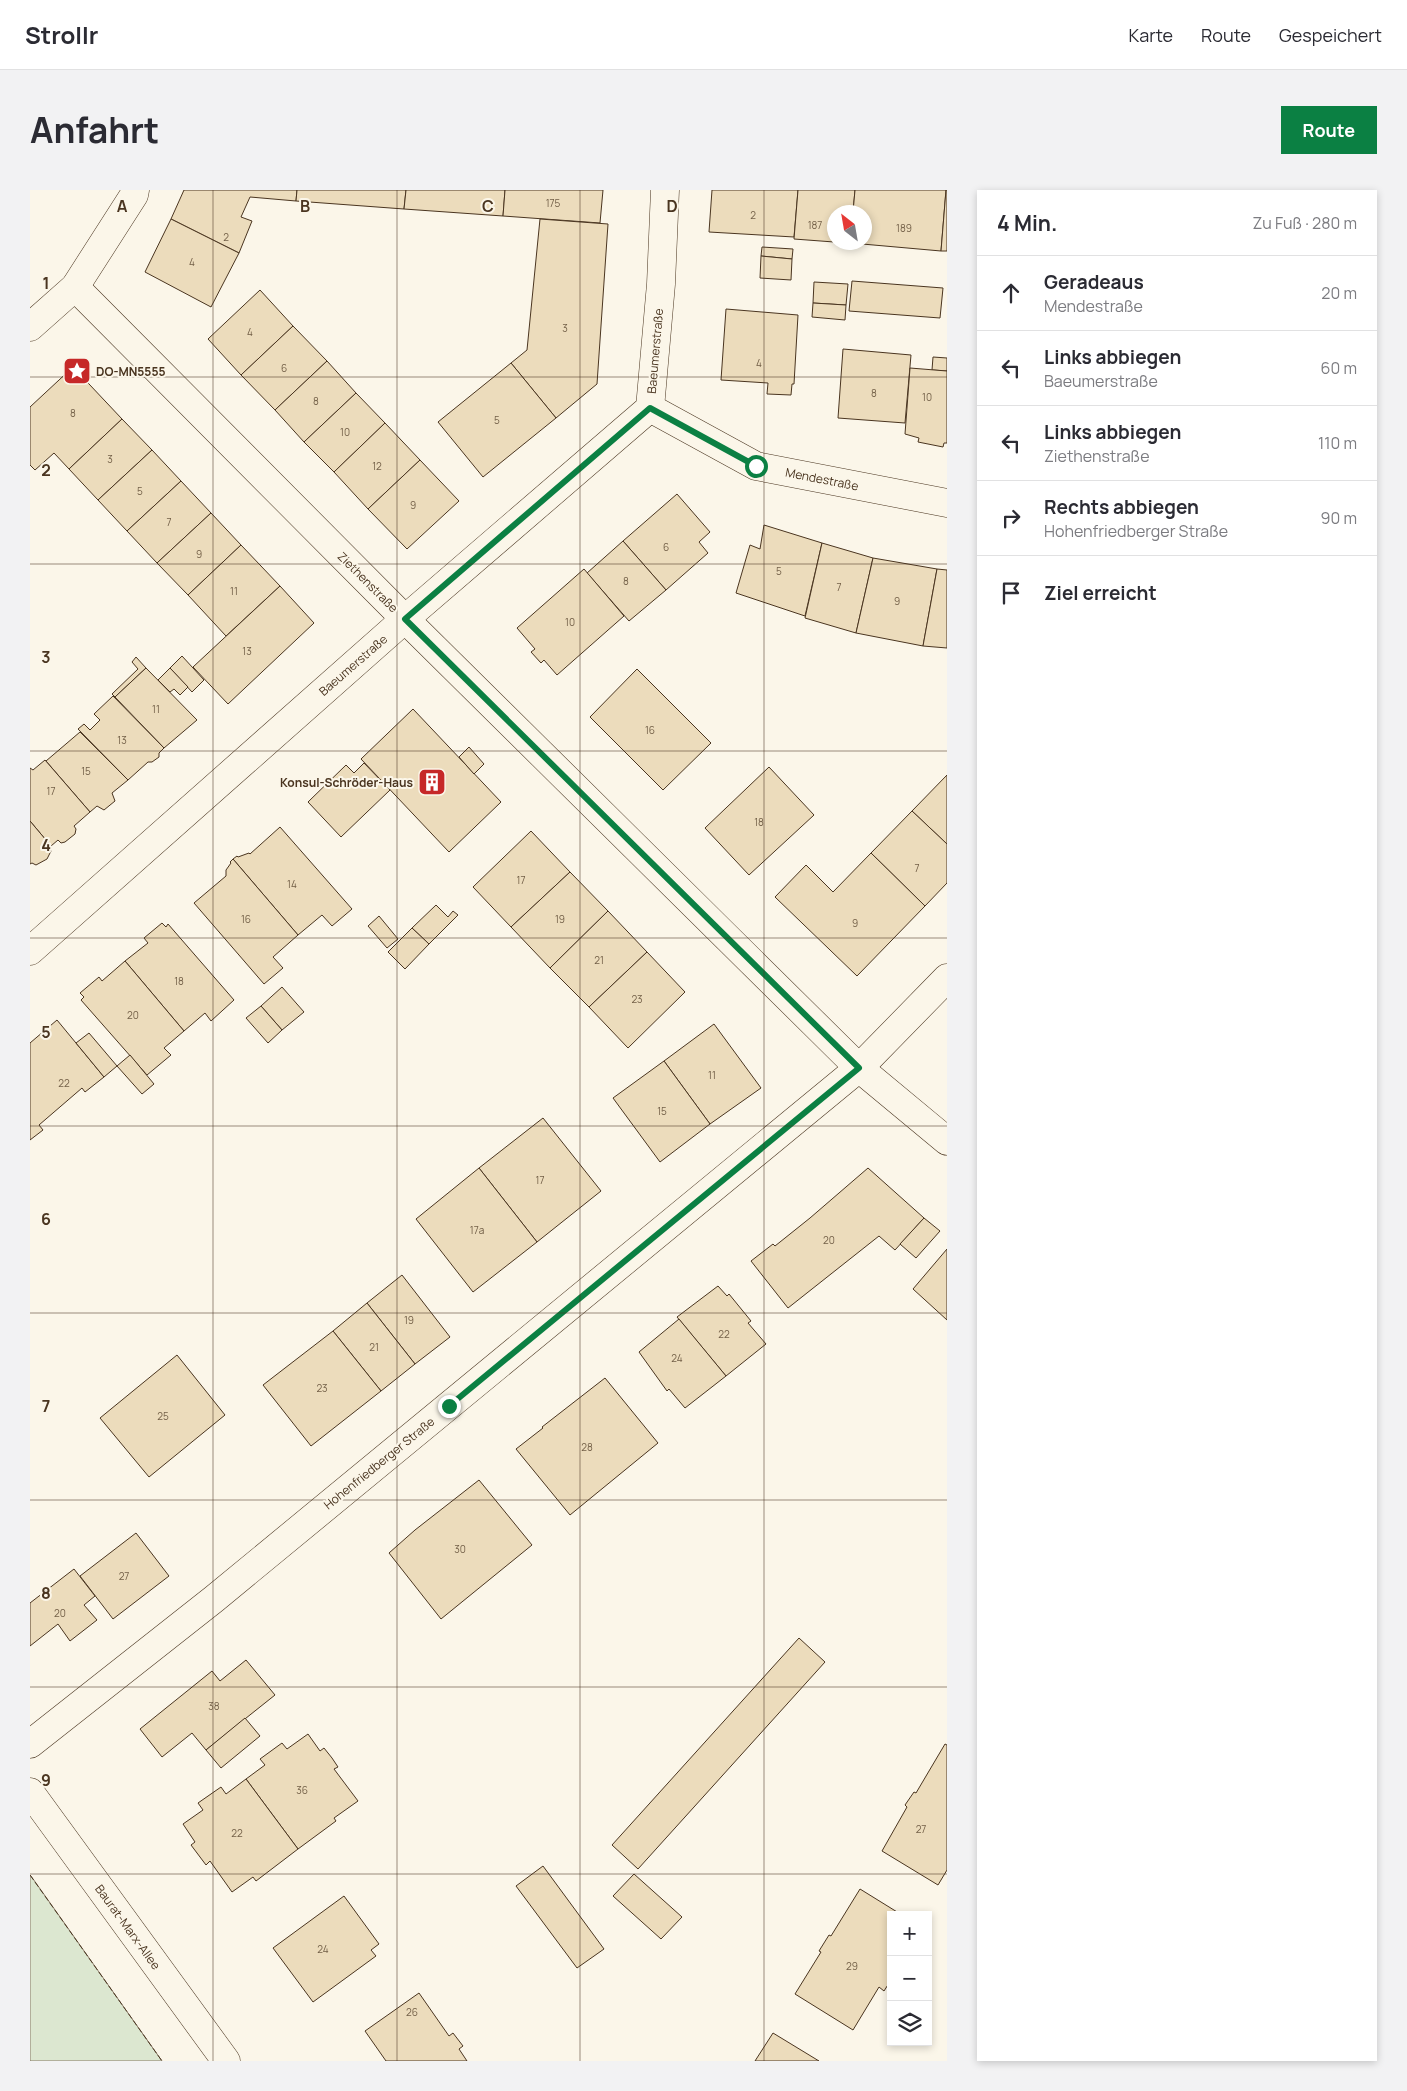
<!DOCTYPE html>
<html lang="de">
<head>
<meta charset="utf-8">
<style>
	:root { --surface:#fff; --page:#f2f2f3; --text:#2b2b33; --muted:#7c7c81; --line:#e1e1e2; --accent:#0b8043 }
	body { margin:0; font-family:Manrope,sans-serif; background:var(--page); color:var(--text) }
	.controls { position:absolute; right:15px; bottom:15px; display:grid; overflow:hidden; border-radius:0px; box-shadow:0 2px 8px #0003 }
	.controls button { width:45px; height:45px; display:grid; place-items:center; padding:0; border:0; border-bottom:1px solid var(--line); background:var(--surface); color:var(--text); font:25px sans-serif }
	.compass { position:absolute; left:797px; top:15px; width:45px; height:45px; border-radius:50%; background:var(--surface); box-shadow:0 2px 8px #0003; rotate:329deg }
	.stop { position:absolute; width:15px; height:15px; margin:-11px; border:4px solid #0b8043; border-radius:50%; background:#fff }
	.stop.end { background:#0b8043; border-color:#fff; box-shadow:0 1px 5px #0008 }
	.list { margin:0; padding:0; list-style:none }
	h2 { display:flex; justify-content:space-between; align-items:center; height:65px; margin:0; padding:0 20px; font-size:21px }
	h2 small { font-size:16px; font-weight:400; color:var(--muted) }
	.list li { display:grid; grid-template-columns:32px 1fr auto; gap:15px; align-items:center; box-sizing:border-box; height:75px; padding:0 20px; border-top:1px solid var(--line) }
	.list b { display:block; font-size:19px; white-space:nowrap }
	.list p { margin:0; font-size:16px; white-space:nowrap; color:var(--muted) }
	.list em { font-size:16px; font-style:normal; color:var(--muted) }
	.icon { flex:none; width:28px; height:28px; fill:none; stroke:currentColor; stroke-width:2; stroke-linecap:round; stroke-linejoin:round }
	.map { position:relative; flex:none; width:917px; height:1871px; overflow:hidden; border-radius:0px }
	header { display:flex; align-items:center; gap:30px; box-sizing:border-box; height:70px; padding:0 25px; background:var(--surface); border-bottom:1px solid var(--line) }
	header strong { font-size:24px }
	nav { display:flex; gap:28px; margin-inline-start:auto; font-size:18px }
	.intro { display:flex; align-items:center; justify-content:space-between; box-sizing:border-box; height:120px; padding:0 30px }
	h1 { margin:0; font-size:35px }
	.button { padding:12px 22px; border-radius:0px; background:var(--accent); color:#fff; font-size:18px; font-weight:700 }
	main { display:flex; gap:30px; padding:0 30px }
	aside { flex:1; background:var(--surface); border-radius:0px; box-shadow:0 2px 8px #0003 }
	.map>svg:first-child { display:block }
</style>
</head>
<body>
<header>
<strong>Strollr</strong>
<nav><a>Karte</a><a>Route</a><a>Gespeichert</a></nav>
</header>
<div class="intro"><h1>Anfahrt</h1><a class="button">Route</a></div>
<main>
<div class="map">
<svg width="917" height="1871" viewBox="0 0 917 1871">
	<rect width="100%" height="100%" fill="#fbf6e9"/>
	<!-- green -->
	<path fill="#dce7d0" stroke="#887966" d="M 0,1685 L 1,1686 L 132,1871 L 0,1871 Z"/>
	<!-- building -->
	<g fill="#ecdcbc" stroke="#4a3520">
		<path d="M 154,0 L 267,0 L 266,11 L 220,7 L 211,27 L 222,31 L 209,63 L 141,29 Z"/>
		<path d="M 267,0 L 376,0 L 374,19 L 266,11 Z"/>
		<path d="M 376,0 L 475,0 L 473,26 L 374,19 Z"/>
		<path d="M 475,0 L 573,0 L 570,33 L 473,26 Z"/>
		<path d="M 682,0 L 768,0 L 764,47 L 679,42 Z"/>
		<path d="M 768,0 L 825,0 L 823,22 L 804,22 L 804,52 L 764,49 Z"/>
		<path d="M 825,0 L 916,0 L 911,61 L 821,53 L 834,52 L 834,22 L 823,22 Z"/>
		<path d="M 916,0 L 917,0 L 917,61 L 911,61 Z"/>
		<path d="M 141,29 L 209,63 L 181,117 L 115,82 Z"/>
		<path d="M 510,29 L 578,34 L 567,194 L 526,228 L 481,173 L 497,160 Z"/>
		<path d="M 732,57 L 763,59 L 762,69 L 731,66 Z"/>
		<path d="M 731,66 L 762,69 L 761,90 L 730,88 Z"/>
		<path d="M 822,91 L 913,98 L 910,128 L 819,121 Z"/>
		<path d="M 784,92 L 818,94 L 816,115 L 783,113 Z"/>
		<path d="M 230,100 L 263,136 L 211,185 L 178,149 Z"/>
		<path d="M 783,113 L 816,115 L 815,130 L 782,127 Z"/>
		<path d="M 696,119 L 768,125 L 764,194 L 762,194 L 761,205 L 737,204 L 738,193 L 691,190 Z"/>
		<path d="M 263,136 L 297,171 L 245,220 L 211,185 Z"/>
		<path d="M 813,159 L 881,165 L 875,233 L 808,228 Z"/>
		<path d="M 903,167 L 917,168 L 917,181 L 902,180 Z"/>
		<path d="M 297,171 L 326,203 L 274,252 L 245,220 Z"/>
		<path d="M 481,173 L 526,228 L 453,287 L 408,232 Z"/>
		<path d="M 43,177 L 92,229 L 39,279 L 24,263 L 5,280 L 0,275 L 0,217 Z"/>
		<path d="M 880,178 L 917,181 L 917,253 L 914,253 L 913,257 L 888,252 L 889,248 L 875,244 Z"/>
		<path d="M 326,203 L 355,233 L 304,282 L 274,252 Z"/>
		<path d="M 92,229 L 122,260 L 68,310 L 39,279 Z"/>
		<path d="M 355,233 L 390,270 L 338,319 L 304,282 Z"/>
		<path d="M 122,260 L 151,291 L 97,341 L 68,310 Z"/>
		<path d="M 390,270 L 429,311 L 377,359 L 338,319 Z"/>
		<path d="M 151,291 L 181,323 L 127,373 L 97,341 Z"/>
		<path d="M 647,304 L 680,342 L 669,352 L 678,363 L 636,400 L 593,351 Z"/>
		<path d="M 181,323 L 211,355 L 158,405 L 127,373 Z"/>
		<path d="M 734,335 L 792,353 L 775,426 L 706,403 L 720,355 L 730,359 Z"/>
		<path d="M 593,351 L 636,400 L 599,431 L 557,383 Z"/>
		<path d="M 792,353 L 843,368 L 826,443 L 775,428 Z"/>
		<path d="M 211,355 L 250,396 L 196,446 L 158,405 Z"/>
		<path d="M 843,368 L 907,379 L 893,456 L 826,443 Z"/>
		<path d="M 554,379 L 594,426 L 527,485 L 514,470 L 511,473 L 501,462 L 505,459 L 487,438 Z"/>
		<path d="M 907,379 L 917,380 L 917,458 L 893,456 Z"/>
		<path d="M 250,396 L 284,433 L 198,514 L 163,477 Z"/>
		<path d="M 152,466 L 174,490 L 162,502 L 140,478 Z"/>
		<path d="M 106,467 L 116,478 L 85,507 L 82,504 L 108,479 L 102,472 Z"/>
		<path d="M 116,478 L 167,530 L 134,558 L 85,507 Z"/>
		<path d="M 140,478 L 158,497 L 150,505 L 144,499 L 140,502 L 128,490 Z"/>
		<path d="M 607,479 L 681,553 L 633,600 L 560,527 Z"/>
		<path d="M 83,506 L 134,558 L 129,563 L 129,567 L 122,572 L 118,572 L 98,590 L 48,539 L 54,534 L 60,540 L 70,530 L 64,524 Z"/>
		<path d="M 383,519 L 471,612 L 419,662 L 331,569 Z"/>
		<path d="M 50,542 L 98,590 L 82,603 L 85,611 L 74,620 L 67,616 L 60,622 L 16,571 Z"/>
		<path d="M 439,557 L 454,574 L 444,584 L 429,567 Z"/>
		<path d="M 15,570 L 60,622 L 44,636 L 46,639 L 45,644 L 35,652 L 31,653 L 28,650 L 21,656 L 0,631 L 0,578 L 3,580 Z"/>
		<path d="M 334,573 L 360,600 L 311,647 L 278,612 L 316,575 L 324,583 Z"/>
		<path d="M 739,577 L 784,625 L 719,685 L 675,638 Z"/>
		<path d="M 917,585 L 917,654 L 882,621 Z"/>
		<path d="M 882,621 L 917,654 L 917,693 L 895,716 L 841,663 Z"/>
		<path d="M 0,631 L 21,656 L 19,657 L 21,661 L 17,669 L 6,675 L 2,673 L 0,674 Z"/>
		<path d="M 250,637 L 322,719 L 302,736 L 292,725 L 268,745 L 203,669 L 207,666 L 208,667 L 219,663 L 220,664 Z"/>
		<path d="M 501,641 L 540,682 L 481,737 L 443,697 Z"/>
		<path d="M 841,663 L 895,716 L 827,786 L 745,707 L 776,675 L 803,702 Z"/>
		<path d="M 203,669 L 268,745 L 243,767 L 253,778 L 234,794 L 164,713 L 196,686 L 196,680 L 201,673 L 200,672 Z"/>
		<path d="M 540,682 L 578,721 L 520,778 L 481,737 Z"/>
		<path d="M 406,715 L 418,727 L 423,721 L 428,725 L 399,754 L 382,738 Z"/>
		<path d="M 578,721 L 617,762 L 559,817 L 520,778 Z"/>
		<path d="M 349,726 L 368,749 L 357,758 L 338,736 Z"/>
		<path d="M 132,733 L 136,737 L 138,734 L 204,810 L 181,831 L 175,823 L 154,841 L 95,771 L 118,753 L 114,748 Z"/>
		<path d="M 382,738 L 399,754 L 375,779 L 358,762 Z"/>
		<path d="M 617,762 L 655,802 L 598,858 L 559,817 Z"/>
		<path d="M 95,771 L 154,841 L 134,858 L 141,865 L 117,885 L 51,810 L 54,807 L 50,803 L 69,787 L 72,791 Z"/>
		<path d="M 252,797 L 274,822 L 252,840 L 231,816 Z"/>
		<path d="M 231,816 L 252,840 L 238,853 L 216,828 Z"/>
		<path d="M 27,830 L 74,887 L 55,902 L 52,898 L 9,935 L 13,940 L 0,950 L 0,853 Z"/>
		<path d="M 684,834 L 731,898 L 680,934 L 634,871 Z"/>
		<path d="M 59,843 L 87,876 L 74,887 L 46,853 Z"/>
		<path d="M 100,865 L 124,894 L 112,904 L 87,876 Z"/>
		<path d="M 634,871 L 680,934 L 630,972 L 583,908 Z"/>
		<path d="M 513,928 L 571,1001 L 507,1052 L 449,978 Z"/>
		<path d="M 449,978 L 507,1052 L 443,1102 L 386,1029 Z"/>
		<path d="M 838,978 L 894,1028 L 865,1060 L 849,1046 L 758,1118 L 721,1071 L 743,1054 L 745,1056 L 780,1028 Z"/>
		<path d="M 894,1028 L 910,1041 L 886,1068 L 870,1054 Z"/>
		<path d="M 917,1059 L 917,1130 L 883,1099 Z"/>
		<path d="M 372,1085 L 420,1147 L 385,1174 L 337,1113 Z"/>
		<path d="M 688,1096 L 697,1106 L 699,1104 L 721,1131 L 718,1133 L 736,1154 L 696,1186 L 647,1127 Z"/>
		<path d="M 337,1113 L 385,1174 L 351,1201 L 303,1141 Z"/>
		<path d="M 649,1129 L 696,1186 L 655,1218 L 639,1199 L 637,1201 L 609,1162 Z"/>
		<path d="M 303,1141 L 351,1201 L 281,1256 L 233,1195 Z"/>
		<path d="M 147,1165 L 195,1225 L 119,1287 L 70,1228 Z"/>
		<path d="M 575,1188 L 628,1253 L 540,1325 L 486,1259 L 513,1238 L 512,1237 Z"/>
		<path d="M 449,1290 L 502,1355 L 411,1429 L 359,1363 L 385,1340 Z"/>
		<path d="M 106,1343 L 139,1386 L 83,1429 L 50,1386 Z"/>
		<path d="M 44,1379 L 65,1406 L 54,1415 L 67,1430 L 40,1451 L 28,1434 L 0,1456 L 0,1413 Z"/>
		<path d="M 769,1448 L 795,1472 L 608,1679 L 582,1655 Z"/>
		<path d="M 216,1470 L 245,1505 L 176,1560 L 162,1543 L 132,1567 L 110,1539 L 182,1481 L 190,1491 Z"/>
		<path d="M 215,1528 L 230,1546 L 191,1578 L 176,1560 Z"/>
		<path d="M 278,1544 L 290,1561 L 294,1558 L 302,1568 L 308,1577 L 304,1579 L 328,1611 L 304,1628 L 306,1631 L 268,1659 L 216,1589 L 235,1575 L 230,1569 L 252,1553 L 257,1559 Z"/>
		<path d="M 915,1554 L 917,1555 L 917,1680 L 908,1695 L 852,1661 L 877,1617 L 875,1615 L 884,1602 L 886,1603 Z"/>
		<path d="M 216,1589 L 268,1659 L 226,1691 L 223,1687 L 202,1702 L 180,1671 L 176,1675 L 161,1655 L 165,1652 L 153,1634 L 173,1620 L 168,1613 L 191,1597 L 196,1604 Z"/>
		<path d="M 513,1676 L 574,1759 L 547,1778 L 486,1696 Z"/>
		<path d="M 604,1684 L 652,1727 L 631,1749 L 583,1706 Z"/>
		<path d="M 830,1699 L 872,1725 L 861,1725 L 861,1790 L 854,1801 L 849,1797 L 823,1840 L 765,1804 L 791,1762 L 789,1761 L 799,1745 L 801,1746 Z"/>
		<path d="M 314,1706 L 349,1754 L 341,1760 L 346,1766 L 283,1812 L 243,1758 Z"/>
		<path d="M 389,1803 L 419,1846 L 423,1843 L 433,1856 L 429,1859 L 437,1871 L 356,1871 L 335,1841 Z"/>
		<path d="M 743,1843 L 789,1871 L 725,1871 Z"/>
	</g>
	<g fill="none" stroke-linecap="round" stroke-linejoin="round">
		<defs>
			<g id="minor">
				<path d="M 45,97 L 375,429 L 829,878 L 917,951"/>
				<path d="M 0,137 L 45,97 L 104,5 L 105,0"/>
				<path d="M 620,218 L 726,276 L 917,313"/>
				<path d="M 0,761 L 375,429 L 620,218 L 631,94 L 635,0"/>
				<path d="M 0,1554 L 184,1409 L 829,878 L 917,788"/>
				<path d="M 0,1602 L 196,1871"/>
			</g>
		</defs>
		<!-- minor casing -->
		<use href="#minor" stroke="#4a3520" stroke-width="29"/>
		<!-- minor -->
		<use href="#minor" stroke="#fbf6e9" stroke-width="28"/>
		<!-- fence -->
		<path stroke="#4a3520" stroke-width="1" stroke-dasharray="6 2.5" stroke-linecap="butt" d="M 0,1685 L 132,1871"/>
	</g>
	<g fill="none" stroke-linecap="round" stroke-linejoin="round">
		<!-- route -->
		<path stroke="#0b8043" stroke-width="6" d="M 419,1216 L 829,878 L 375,429 L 620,218 L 726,276"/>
	</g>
	<!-- grid -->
	<path fill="none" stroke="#4a3520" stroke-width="1" stroke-opacity="0.55" d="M 183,0 L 183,1871M 367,0 L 367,1871M 550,0 L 550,1871M 734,0 L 734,1871M 0,187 L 917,187M 0,374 L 917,374M 0,561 L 917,561M 0,748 L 917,748M 0,936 L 917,936M 0,1123 L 917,1123M 0,1310 L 917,1310M 0,1497 L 917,1497M 0,1684 L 917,1684"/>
	<!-- icons -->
	<defs>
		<symbol id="sight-square" viewBox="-11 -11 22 22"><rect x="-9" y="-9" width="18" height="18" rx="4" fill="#c62828" stroke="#fbf6e9"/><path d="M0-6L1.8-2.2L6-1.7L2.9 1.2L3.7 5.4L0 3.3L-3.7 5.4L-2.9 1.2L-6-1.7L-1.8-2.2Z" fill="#fff"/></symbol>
		<symbol id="building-square" viewBox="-11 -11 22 22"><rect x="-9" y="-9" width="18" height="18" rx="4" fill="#c62828" stroke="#fbf6e9"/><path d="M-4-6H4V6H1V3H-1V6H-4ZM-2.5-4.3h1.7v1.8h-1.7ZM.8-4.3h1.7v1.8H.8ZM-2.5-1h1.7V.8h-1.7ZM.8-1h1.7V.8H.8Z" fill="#fff"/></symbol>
	</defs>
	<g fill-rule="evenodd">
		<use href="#sight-square" x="31" y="165" width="32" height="32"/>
		<use href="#building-square" x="386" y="576" width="32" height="32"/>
	</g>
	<g text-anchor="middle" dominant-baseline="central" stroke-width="4" stroke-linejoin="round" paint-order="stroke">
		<!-- number labels -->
		<g font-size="10" fill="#725f47">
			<text x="523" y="13">175</text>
			<text x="723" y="25">2</text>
			<text x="785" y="35">187</text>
			<text x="874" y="38">189</text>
			<text x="196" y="47">2</text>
			<text x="162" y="72">4</text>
			<text x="535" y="138">3</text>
			<text x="220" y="142">4</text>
			<text x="729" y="173">4</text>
			<text x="254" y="178">6</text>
			<text x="844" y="203">8</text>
			<text x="897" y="207">10</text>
			<text x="286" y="211">8</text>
			<text x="43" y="223">8</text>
			<text x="467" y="230">5</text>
			<text x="315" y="242">10</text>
			<text x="80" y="269">3</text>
			<text x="347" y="276">12</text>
			<text x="110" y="301">5</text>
			<text x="383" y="315">9</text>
			<text x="139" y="332">7</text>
			<text x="636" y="357">6</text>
			<text x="169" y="364">9</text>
			<text x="749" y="381">5</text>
			<text x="596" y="391">8</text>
			<text x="809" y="397">7</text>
			<text x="204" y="401">11</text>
			<text x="867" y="411">9</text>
			<text x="540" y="432">10</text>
			<text x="217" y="461">13</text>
			<text x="126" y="519">11</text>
			<text x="620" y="540">16</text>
			<text x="92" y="550">13</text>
			<text x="56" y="581">15</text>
			<text x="21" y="601">17</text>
			<text x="729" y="632">18</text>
			<text x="887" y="678">7</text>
			<text x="491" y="690">17</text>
			<text x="262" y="694">14</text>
			<text x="216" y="729">16</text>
			<text x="530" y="729">19</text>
			<text x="825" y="733">9</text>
			<text x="569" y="770">21</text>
			<text x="149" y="791">18</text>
			<text x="607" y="809">23</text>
			<text x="103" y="825">20</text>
			<text x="682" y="885">11</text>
			<text x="34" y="893">22</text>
			<text x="632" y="921">15</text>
			<text x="510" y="990">17</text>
			<text x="447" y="1040">17a</text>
			<text x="799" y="1050">20</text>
			<text x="379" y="1130">19</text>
			<text x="694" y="1144">22</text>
			<text x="344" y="1157">21</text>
			<text x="647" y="1168">24</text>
			<text x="292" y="1198">23</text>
			<text x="133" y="1226">25</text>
			<text x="557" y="1257">28</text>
			<text x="430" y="1359">30</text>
			<text x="94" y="1386">27</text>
			<text x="30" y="1423">20</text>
			<text x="184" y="1516">38</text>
			<text x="272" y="1600">36</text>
			<text x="891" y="1639">27</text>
			<text x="207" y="1643">22</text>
			<text x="293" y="1759">24</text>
			<text x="822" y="1776">29</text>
			<text x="382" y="1822">26</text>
		</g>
		<!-- street labels -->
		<g font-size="12" fill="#4a3520" stroke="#fbf6e9">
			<text transform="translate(625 161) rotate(-85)">Baeumerstraße</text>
			<text transform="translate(792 289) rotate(11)">Mendestraße</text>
			<text transform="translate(338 392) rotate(45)">Ziethenstraße</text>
			<text transform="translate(323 475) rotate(-41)">Baeumerstraße</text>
			<text transform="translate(349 1273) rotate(-39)">Hohenfriedberger Straße</text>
			<text transform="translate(98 1737) rotate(54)">Baurat-Marx-Allee</text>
		</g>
		<!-- poi labels -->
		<g font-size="12" font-weight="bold" fill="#4a3520" stroke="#fbf6e9" text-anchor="start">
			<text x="66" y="181">DO-MN5555</text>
			<text x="383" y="592" text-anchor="end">Konsul-Schröder-Haus</text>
		</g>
	</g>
	<g font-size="16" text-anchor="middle" font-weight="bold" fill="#4a3520" stroke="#fbf6e9" stroke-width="4" stroke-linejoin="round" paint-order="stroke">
		<text x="92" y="22">A</text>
		<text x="275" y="22">B</text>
		<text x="458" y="22">C</text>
		<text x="642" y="22">D</text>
		<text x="16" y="99">1</text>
		<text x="16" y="286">2</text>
		<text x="16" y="473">3</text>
		<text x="16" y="661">4</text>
		<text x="16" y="848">5</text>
		<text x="16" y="1035">6</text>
		<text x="16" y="1222">7</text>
		<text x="16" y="1409">8</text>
		<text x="16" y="1596">9</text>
	</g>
</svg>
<div class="controls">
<button>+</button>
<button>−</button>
<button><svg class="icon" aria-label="layers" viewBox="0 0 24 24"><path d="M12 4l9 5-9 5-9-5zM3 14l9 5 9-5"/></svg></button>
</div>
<svg class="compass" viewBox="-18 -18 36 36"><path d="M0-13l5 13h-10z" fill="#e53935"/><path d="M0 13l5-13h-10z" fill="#7c7c81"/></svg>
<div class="stop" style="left:726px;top:276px"></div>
<div class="stop end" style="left:419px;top:1216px"></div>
</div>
<aside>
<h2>4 Min.<small>Zu Fuß · 280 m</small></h2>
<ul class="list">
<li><svg class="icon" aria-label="ahead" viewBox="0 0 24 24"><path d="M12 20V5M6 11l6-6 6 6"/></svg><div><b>Geradeaus</b><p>Mendestraße</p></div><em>20 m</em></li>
<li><svg class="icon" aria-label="left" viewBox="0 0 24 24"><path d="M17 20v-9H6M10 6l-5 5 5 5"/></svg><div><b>Links abbiegen</b><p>Baeumerstraße</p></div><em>60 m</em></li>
<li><svg class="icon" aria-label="left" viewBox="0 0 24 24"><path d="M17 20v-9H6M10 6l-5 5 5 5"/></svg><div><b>Links abbiegen</b><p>Ziethenstraße</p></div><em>110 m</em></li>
<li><svg class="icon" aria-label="right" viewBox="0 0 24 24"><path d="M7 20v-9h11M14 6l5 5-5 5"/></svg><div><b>Rechts abbiegen</b><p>Hohenfriedberger Straße</p></div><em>90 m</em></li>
<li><svg class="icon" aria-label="arrive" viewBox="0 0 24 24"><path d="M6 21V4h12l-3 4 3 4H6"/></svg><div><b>Ziel erreicht</b></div></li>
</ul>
</aside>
</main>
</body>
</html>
